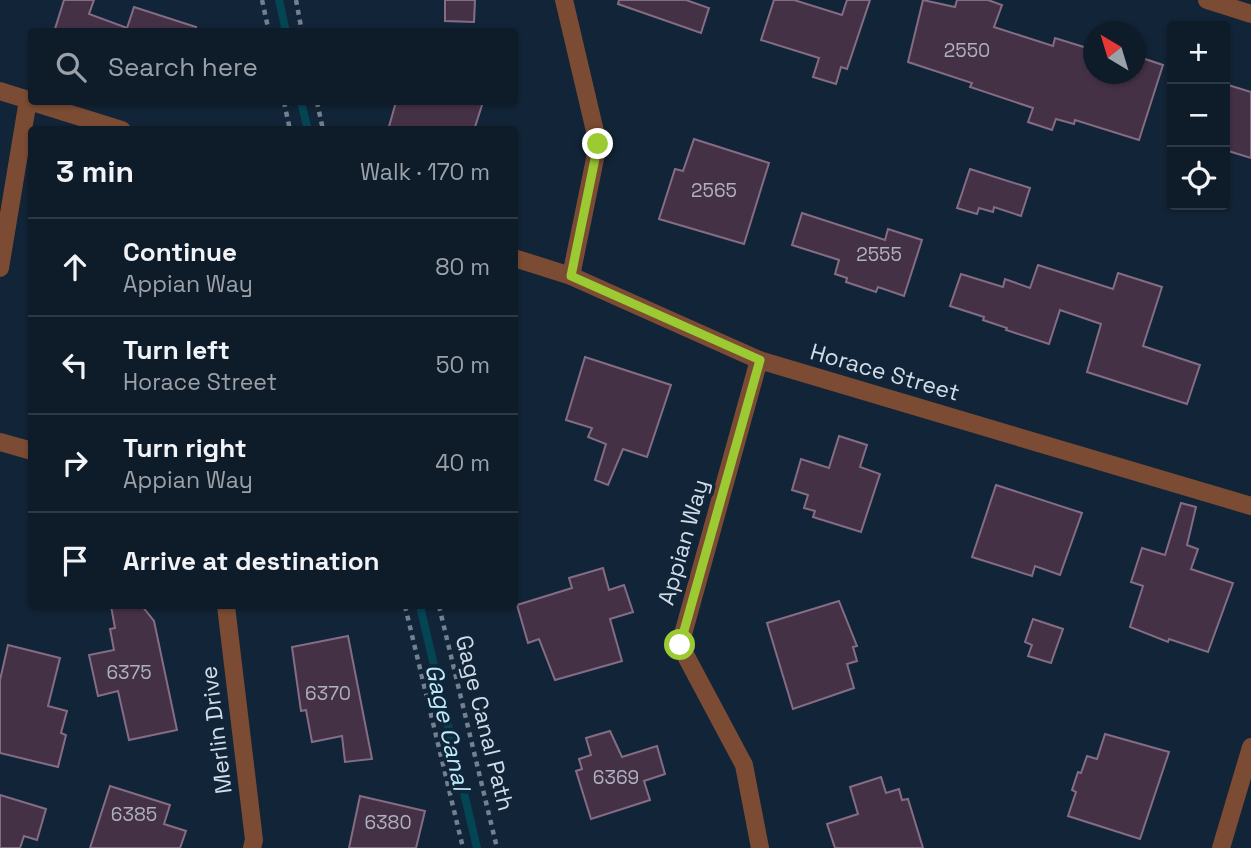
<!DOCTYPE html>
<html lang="en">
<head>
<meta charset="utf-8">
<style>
	:root { --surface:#0e1b29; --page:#172431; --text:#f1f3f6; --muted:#9ba1a8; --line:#2e3946 }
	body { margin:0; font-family:"Space Grotesk",sans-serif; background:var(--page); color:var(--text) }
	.controls { position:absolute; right:21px; top:21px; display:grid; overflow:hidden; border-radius:7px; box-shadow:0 2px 5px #0004 }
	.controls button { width:63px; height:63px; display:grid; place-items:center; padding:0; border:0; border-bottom:2px solid var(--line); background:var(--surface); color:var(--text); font:35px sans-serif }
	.compass { position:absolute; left:1083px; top:21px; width:63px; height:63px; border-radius:50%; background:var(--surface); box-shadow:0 2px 5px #0004; rotate:322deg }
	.stop { position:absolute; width:21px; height:21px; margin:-16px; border:5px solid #9cca32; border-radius:50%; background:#fff }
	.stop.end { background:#9cca32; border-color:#fff; box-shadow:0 2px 7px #0008 }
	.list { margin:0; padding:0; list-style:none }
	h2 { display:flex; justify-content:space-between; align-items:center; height:91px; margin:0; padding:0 28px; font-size:30px }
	h2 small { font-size:23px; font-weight:400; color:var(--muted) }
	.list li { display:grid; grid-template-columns:46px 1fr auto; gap:21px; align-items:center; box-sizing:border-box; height:98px; padding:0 28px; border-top:2px solid var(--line) }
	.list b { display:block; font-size:26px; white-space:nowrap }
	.list p { margin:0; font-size:23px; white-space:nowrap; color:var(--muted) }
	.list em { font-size:23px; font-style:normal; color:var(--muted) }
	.icon { flex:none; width:38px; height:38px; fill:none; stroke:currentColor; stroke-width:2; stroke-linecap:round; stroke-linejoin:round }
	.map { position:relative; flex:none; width:1251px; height:848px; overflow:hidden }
	.search { position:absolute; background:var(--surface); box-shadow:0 2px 5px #0004; left:28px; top:28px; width:490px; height:77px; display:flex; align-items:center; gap:18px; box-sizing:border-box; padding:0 24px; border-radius:7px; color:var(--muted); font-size:26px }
	.panel { position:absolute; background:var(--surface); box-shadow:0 2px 5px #0004; left:28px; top:126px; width:490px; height:483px; border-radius:7px }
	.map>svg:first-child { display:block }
</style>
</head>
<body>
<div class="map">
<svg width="1251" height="848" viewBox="0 0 1251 848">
	<rect width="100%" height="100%" fill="#122437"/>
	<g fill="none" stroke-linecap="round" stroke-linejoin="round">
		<!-- stream -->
		<g stroke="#044553" stroke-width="8">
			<path d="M 279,0 L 286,32"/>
			<path d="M 301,102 L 308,130"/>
			<path d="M 420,606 L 477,848"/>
		</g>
	</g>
	<!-- building -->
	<g fill="#453146" stroke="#846d84" stroke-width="2">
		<path d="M 64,0 L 94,0 L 89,14 L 127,28 L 134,7 L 196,27 L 196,32 L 54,32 Z"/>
		<path d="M 445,0 L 475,0 L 474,22 L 445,21 Z"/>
		<path d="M 619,0 L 686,0 L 709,8 L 701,33 L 618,4 Z"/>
		<path d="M 774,0 L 794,0 L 842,15 L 847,0 L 870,0 L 847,69 L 841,67 L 836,84 L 813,77 L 819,58 L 761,40 Z"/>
		<path d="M 923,0 L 955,7 L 957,0 L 988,0 L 1002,5 L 994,27 L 1053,46 L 1055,38 L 1087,48 L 1086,51 L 1094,54 L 1094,74 L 1136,74 L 1136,56 L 1163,65 L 1139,140 L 1075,120 L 1074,124 L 1056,119 L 1052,130 L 1028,122 L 1033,108 L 970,87 L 972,83 L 908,62 Z"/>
		<path d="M 1225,84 L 1251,92 L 1251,158 L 1225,150 Z"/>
		<path d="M 396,102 L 483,102 L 474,130 L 388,130 Z"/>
		<path d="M 694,139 L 769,163 L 744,244 L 659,219 L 675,169 L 683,171 Z"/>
		<path d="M 970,169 L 1030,188 L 1021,216 L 994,207 L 993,212 L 979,208 L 977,214 L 957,208 Z"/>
		<path d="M 802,213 L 885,240 L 888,229 L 922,240 L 904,296 L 878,287 L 876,292 L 846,282 L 847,278 L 835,274 L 839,260 L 792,245 Z"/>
		<path d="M 1038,265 L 1113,289 L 1118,273 L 1162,287 L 1143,346 L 1200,365 L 1187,404 L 1087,372 L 1101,324 L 1060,310 L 1049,344 L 1006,330 L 1007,328 L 983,320 L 984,317 L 950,306 L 961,274 L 1003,287 L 1005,279 L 1030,288 Z"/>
		<path d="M 585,357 L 671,385 L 647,457 L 623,449 L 608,485 L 595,480 L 606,444 L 588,437 L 592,428 L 566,420 Z"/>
		<path d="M 839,436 L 867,445 L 860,467 L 880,474 L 861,532 L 813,517 L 815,511 L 804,508 L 808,495 L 792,490 L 801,459 L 829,468 Z"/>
		<path d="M 996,485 L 1082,513 L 1060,575 L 1035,566 L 1032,576 L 972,557 Z"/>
		<path d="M 1181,503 L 1196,507 L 1187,545 L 1198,549 L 1191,569 L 1233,583 L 1208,652 L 1169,639 L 1168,642 L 1130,627 L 1143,586 L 1131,582 L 1142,548 L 1165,555 Z"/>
		<path d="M 603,568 L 609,590 L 624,585 L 633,612 L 610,619 L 622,661 L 555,680 L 539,639 L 528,643 L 517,605 L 572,588 L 569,578 Z"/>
		<path d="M 839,601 L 857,646 L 853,647 L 857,661 L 847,664 L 854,688 L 793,709 L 767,623 Z"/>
		<path d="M 111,606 L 142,606 L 154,621 L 177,730 L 129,740 L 118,691 L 98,696 L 89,655 L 114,650 L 110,629 L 115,628 Z"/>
		<path d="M 1033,619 L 1063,629 L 1051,663 L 1028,656 L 1032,645 L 1025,642 Z"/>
		<path d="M 348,636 L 372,759 L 345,762 L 342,736 L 312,742 L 306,710 L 301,711 L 292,647 Z"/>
		<path d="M 8,645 L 60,658 L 48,706 L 67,711 L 61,733 L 66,735 L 58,767 L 0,753 L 0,680 Z"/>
		<path d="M 610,731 L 622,757 L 657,746 L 665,774 L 644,781 L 650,800 L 591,819 L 576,771 L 582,769 L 579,759 L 591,755 L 586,738 Z"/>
		<path d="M 1105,734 L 1169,752 L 1140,839 L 1068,816 L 1076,792 L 1072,790 L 1078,772 L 1081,773 L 1087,756 L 1097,759 Z"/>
		<path d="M 881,777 L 886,793 L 899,789 L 902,800 L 908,799 L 923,848 L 835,848 L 827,824 L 858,814 L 850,787 Z"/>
		<path d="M 110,786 L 170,805 L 164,824 L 186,831 L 180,848 L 90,848 Z"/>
		<path d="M 0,795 L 46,809 L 37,840 L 24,836 L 20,848 L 0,848 Z"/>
		<path d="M 360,796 L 425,811 L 416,848 L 349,848 Z"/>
	</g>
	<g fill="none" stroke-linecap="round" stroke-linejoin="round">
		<!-- path -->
		<g stroke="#728191" stroke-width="4.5" stroke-dasharray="5 5" stroke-linecap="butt">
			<path d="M 262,0 L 269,32"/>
			<path d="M 296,0 L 302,32"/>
			<path d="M 284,102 L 290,130"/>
			<path d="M 317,102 L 323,130"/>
			<path d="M 405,606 L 463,848"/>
			<path d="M 439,606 L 497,848"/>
		</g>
		<!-- minor -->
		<g stroke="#7b4c33" stroke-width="18">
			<path d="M 564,0 L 598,144 L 571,276"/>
			<path d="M 1207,0 L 1251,14"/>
			<path d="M 0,91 L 32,101"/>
			<path d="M 32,102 L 122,130"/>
			<path d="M 514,258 L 571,276 L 759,360 L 1251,506"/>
			<path d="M 0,268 L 28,100"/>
			<path d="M 759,360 L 680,645 L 744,765 L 760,848"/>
			<path d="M 0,442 L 32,451"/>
			<path d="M 226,606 L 254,840 L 252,848"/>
			<path d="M 1221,848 L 1251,747"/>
		</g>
	</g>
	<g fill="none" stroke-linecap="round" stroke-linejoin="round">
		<!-- route -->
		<path stroke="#9cca32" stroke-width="9" d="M 598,144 L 571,276 L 760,360 L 680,645"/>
	</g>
	<g text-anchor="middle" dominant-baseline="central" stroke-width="7" stroke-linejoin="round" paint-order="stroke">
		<!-- number labels -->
		<g font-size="19" fill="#adb1c0">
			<text x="967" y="50">2550</text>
			<text x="714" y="190">2565</text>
			<text x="879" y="254">2555</text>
			<text x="129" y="672">6375</text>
			<text x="328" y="693">6370</text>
			<text x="616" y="777">6369</text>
			<text x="134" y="814">6385</text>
			<text x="388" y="822">6380</text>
		</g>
		<!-- street labels -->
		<g font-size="23" fill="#d0dce8" stroke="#122437">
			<text transform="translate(885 372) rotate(16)">Horace Street</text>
			<text transform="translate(683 542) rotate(-74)">Appian Way</text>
			<text transform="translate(485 723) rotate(76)">Gage Canal Path</text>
			<text transform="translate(216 730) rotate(-97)">Merlin Drive</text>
		</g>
		<!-- water labels -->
		<g font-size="24" font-style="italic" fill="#bbecfb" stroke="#122437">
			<text transform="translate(448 727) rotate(77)">Gage Canal</text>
		</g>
	</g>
</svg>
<div class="controls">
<button>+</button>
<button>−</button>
<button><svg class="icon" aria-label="locate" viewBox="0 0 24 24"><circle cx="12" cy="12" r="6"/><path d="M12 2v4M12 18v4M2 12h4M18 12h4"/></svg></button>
</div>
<svg class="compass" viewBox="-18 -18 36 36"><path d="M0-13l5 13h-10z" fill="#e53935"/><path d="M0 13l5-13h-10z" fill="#9ba1a8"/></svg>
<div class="stop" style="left:680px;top:645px"></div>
<div class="stop end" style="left:598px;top:144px"></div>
<div class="search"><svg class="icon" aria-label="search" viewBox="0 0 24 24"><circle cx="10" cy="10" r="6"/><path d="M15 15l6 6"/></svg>Search here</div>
<section class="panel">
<h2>3 min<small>Walk · 170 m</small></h2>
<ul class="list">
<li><svg class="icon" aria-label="ahead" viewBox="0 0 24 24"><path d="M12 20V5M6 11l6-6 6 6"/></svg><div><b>Continue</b><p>Appian Way</p></div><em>80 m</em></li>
<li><svg class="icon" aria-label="left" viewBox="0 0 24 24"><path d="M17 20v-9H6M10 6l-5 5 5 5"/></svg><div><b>Turn left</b><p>Horace Street</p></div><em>50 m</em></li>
<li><svg class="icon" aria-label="right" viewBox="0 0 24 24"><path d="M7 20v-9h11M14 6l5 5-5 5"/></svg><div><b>Turn right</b><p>Appian Way</p></div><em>40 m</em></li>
<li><svg class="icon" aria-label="arrive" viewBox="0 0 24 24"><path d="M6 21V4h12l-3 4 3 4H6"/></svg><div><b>Arrive at destination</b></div></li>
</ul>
</section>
</div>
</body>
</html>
